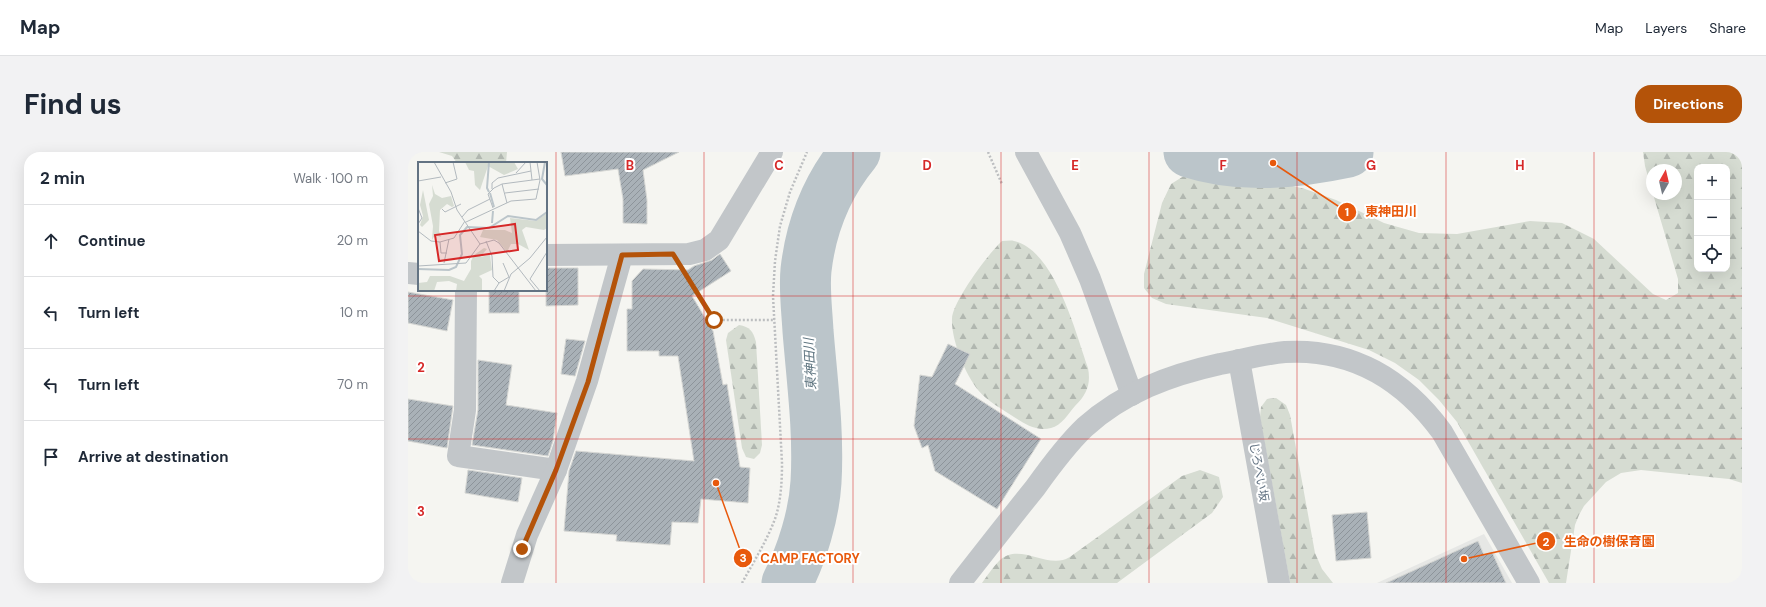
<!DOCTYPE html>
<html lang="en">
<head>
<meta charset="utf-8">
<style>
	:root { --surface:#fff; --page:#f2f2f3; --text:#1f2937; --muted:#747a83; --line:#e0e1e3; --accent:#b45309 }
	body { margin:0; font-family:"DM Sans","Noto Sans JP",sans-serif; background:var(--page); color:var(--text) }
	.controls { position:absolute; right:12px; top:12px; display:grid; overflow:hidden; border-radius:8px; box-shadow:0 4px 16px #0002 }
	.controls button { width:36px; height:36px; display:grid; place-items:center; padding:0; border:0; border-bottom:1px solid var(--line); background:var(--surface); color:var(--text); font:20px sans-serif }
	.compass { position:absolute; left:1238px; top:12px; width:36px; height:36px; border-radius:50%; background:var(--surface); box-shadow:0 4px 16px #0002; rotate:8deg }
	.stop { position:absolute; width:12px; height:12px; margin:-9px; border:3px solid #b45309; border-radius:50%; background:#fff }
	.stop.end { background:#b45309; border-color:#fff; box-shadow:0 1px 4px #0008 }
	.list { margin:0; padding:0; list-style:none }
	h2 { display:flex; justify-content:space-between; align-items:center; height:52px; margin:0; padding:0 16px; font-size:17px }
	h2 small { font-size:13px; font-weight:400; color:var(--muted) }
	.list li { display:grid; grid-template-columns:26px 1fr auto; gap:12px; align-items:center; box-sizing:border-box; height:72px; padding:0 16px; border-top:1px solid var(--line) }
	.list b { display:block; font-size:15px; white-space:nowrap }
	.list em { font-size:13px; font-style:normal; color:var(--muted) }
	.icon { flex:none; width:22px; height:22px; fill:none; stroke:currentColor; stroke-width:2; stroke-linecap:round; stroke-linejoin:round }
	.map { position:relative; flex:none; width:1334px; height:431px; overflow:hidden; border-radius:16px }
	header { display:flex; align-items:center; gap:24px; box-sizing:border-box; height:56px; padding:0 20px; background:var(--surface); border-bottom:1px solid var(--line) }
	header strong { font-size:19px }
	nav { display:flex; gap:22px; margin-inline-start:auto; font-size:14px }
	.intro { display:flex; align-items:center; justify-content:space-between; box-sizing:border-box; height:96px; padding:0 24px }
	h1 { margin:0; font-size:28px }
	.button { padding:10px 18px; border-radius:16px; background:var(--accent); color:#fff; font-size:14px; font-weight:700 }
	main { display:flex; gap:24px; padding:0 24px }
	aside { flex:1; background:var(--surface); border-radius:16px; box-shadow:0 4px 16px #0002 }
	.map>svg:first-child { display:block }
</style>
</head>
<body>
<header>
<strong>Map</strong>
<nav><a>Map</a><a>Layers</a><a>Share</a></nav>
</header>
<div class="intro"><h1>Find us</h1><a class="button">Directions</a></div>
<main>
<aside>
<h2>2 min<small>Walk · 100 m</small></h2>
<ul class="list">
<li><svg class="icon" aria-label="ahead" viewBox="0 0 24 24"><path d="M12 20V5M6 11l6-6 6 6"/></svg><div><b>Continue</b></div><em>20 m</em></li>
<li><svg class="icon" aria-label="left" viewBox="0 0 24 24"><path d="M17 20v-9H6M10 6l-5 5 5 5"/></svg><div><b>Turn left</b></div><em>10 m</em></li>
<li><svg class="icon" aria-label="left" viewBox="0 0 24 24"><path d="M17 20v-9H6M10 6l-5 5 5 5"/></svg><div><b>Turn left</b></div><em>70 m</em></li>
<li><svg class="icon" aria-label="arrive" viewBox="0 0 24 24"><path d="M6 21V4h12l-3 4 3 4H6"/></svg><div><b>Arrive at destination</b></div></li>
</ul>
</aside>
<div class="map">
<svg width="1334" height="431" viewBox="0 0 1334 431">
	<defs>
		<pattern id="forest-firs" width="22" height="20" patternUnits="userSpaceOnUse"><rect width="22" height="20" fill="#d6dcd2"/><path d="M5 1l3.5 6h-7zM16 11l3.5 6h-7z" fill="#b1b7b0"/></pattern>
		<pattern id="building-hatch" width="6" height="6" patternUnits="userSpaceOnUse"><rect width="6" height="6" fill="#a9b1b7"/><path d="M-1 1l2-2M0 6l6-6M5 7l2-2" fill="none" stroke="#8d949a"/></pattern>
	</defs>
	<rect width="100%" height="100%" fill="#f5f5f1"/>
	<!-- built -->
	<path fill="#e6e7e5" d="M 1076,382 L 1104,431 L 969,431 Z"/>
	<!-- forest -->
	<g fill="url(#forest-firs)" fill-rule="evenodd">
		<path d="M 31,0 L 99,0 L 98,11 L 49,11 L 44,4 Z"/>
		<path d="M 1235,0 L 1334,0 L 1334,331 L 1321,327 L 1233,318 L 1213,321 L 1198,330 L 1176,354 L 1171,363 L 1167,373 L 1158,431 L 1141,431 L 1049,270 L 1031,248 L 1011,228 L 987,211 L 961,198 L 859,166 L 758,152 L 744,146 L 736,136 L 736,122 L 754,51 L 763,32 L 779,22 L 800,20 L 868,30 L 897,37 L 928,48 L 976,71 L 1011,81 L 1049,82 L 1122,69 L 1154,71 L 1186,87 L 1245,142 L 1258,148 L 1270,141 L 1270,127 L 1245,42 L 1268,42 L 1268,18 L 1244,18 L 1244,39 L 1237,14 ZM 1289,15 L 1319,15 L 1319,117 L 1289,117 Z"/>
		<path d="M 594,89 C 598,89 603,88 606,89 C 647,98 668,182 680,216 C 683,232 679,242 667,254 C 661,261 653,274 643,276 C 629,280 617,272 606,265 C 594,257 579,249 570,238 C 557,222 543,187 544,167 C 544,150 581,101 594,89 Z"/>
		<path d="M 331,173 C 342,175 345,179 348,190 L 354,293 L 352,301 L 346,307 L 338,305 L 334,296 L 318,188 L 320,181 Z"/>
		<path d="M 868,246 L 878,253 L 882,263 L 907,401 L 914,417 L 925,431 L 882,431 L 852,265 L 853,255 L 859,247 Z"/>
		<path d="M 792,318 L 811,325 L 815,345 L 804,361 L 709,431 L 574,431 C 579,424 585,415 591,409 C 610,391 633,413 655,408 C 659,407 663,404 666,402 L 774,324 Z"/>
	</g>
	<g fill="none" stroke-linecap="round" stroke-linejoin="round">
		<!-- river -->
		<g stroke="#bbc5ca" stroke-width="51">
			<path d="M 781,0 C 833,17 888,11 940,0"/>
			<path d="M 379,431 C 394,402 406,363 408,330 C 411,280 404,228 400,179 C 399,159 396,138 398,118 C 403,74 419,34 447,0"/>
		</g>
	</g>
	<!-- building -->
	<g fill="url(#building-hatch)" stroke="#d6d7d4">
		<path d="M 153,0 L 271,0 L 235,18 L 239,48 L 239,72 L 215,71 L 215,47 L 210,17 L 157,24 Z"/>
		<path d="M 312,102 L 323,119 L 284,144 L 305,179 L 315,233 L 319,232 L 332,315 L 342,316 L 340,351 L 293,347 L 290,371 L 264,370 L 262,393 L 208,389 L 209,383 L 156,379 L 161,319 L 168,299 L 286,309 L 270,204 L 251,204 L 251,199 L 219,199 L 219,157 L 224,157 L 224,129 L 235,117 L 280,118 L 286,114 L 304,108 Z"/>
		<path d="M 138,116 L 170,116 L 170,153 L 138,154 Z"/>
		<rect x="81" y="138" width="30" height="23"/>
		<path d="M 0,140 L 45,148 L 39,179 L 0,171 Z"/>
		<path d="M 158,187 L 177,189 L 167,224 L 153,222 Z"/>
		<path d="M 540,192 L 562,202 L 547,232 L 633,287 L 589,357 L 527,319 L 520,293 L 514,296 L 506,274 L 512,223 L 524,225 Z"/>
		<path d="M 70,208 L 104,213 L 98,253 L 149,261 L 145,289 L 140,304 L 64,293 L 70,258 Z"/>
		<path d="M 0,247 L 45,254 L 39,296 L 0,289 Z"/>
		<path d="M 60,318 L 114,326 L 110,350 L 57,341 Z"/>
		<path d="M 959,360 L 963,406 L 928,409 L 924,363 Z"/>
		<path d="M 1070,389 L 1076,403 L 1084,400 L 1098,431 L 978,431 Z"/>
	</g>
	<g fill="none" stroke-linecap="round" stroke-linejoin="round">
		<!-- path -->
		<g stroke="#bcbec0" stroke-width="2.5" stroke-dasharray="2 2" stroke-linecap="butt">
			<path d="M 580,0 L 594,32"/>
			<path d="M 281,128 L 306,168 L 367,168"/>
			<path d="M 334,431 C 346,409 360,387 368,364 C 373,347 374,329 374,311 L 365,144 L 367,109 L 372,74 L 382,40 L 399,0"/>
		</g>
		<!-- minor -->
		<g stroke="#c2c6c9" stroke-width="22">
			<path d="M 618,0 L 662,81 L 682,127 L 724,243"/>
			<path d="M 138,103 L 281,102 L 297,98 L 311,88 L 364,0"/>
			<path d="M 0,121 L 11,122"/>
			<path d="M 58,138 L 57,258 L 50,304 L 148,318"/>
			<path d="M 831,208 L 871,431"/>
			<path d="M 104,431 L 119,383 L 148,318 L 179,229 L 214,103"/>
			<path d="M 552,431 C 577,399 602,367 627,336 C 642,315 658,293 677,275 C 716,240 762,223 812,212 C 834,208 855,202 877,200 C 944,196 996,228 1034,280 L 1121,431"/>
		</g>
	</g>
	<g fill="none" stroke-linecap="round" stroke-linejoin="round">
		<!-- route -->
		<path stroke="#b45309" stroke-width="5" d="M 114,397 L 148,318 L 180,230 L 214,103 L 265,102 L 306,168"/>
	</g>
	<!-- grid -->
	<path fill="none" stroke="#d62828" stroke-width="1" stroke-opacity="0.55" d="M 148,0 L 148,431M 296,0 L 296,431M 445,0 L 445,431M 593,0 L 593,431M 741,0 L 741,431M 889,0 L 889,431M 1038,0 L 1038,431M 1186,0 L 1186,431M 0,144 L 1334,144M 0,287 L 1334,287"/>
	<g text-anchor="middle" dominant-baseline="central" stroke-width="4" stroke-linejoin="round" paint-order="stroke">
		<!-- street labels -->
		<g font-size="12" fill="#637383" stroke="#fff">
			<text transform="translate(851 320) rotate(80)">じろべい坂</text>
		</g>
		<!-- water labels -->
		<g font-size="13" font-style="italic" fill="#5f7580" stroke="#fff">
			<text transform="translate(402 212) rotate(-93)">東神田川</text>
		</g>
	</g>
	<!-- overview -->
	<g transform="translate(10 10)">
		<rect width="129" height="129" fill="#f5f5f1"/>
		<path d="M 47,0 L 96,0 L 100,7 L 86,13 L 70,4 L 62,28 L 57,23 L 56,9 L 51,8 ZM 14,23 L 17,32 L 24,36 L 33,34 L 36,44 L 34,45 L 29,42 L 22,48 L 21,69 L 23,75 L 17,73 L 14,78 L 15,64 L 11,42 L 15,34 ZM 5,28 L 11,58 L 4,65 L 2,63 L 5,54 L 2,43 ZM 129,51 L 129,66 L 126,68 L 108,65 L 104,68 L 111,88 L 100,82 L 93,82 L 89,90 L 79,78 L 62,75 L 65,68 L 87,68 L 94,71 L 92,56 L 118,59 ZM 66,86 L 69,87 L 62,95 L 72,93 L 74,108 L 61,114 L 64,117 L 64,128 L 38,129 L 39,122 L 31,119 L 19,120 L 16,129 L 0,129 L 0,121 L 9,120 L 12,114 L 32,114 L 46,119 L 53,107 L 53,99 L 56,93 Z" fill="#d6dcd2"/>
		<path fill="none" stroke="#bbc5ca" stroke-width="2" d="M 71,0 L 69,26 L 71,30M 127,0 L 124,17 L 129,23M 72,31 L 76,45M 74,61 L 75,49M 0,107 L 31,108 L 38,105 L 44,92 L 42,73 L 49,65 L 71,66 L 90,54 L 118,58 L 129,50"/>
		<path fill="none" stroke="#b2b9be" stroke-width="1" d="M 16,0 L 33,30 L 39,48 L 62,82M 112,0 L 114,18M 98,11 L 108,0M 0,19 L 23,15M 27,21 L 39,17 L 35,0M 84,22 L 89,41M 74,27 L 74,21 L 80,16 L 113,9M 87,31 L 121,27M 0,46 L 4,56 L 0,62M 75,46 L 70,32 L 76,26 L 84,22 L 122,17M 24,47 L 27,50 L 43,42M 44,55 L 50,48 L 72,37M 48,60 L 93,39 L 118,37 L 122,18 L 119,0M 0,69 L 13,79 L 22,80M 68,79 L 74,94 L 75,115 L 81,121M 29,91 L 23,91 L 22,80 L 36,76 L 47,59M 26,101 L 31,77M 0,104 L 48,101 L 62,82 L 76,78 L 81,81 L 118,129M 76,129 L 81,121 L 91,115 L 85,101M 86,129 L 93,112 L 112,96 L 129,75M 122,129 L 112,117 L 129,90"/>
		<path fill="#d62828" fill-opacity="0.15" stroke="#d62828" stroke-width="2" d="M 97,62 L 100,88 L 21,99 L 17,73 Z"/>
		<rect width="129" height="129" fill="none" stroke="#637383" stroke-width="2"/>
	</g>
	<g font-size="13" text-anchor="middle" font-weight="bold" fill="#d62828" stroke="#fff" stroke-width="4" stroke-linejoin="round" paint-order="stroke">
		<text x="222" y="18">B</text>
		<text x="371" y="18">C</text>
		<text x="519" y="18">D</text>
		<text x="667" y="18">E</text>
		<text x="815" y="18">F</text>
		<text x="963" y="18">G</text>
		<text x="1112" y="18">H</text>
		<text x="13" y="220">2</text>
		<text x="13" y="364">3</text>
	</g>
	<!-- callouts -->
	<path fill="none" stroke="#e8590c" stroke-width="1.5" d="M865 11L939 60M1056 407L1138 389M308 331L335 406"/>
	<g fill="#e8590c" stroke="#fff" stroke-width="1.5">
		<circle cx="865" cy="11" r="4"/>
		<circle cx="1056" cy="407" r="4"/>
		<circle cx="308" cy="331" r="4"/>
		<circle cx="939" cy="60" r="10"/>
		<circle cx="1138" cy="389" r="10"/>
		<circle cx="335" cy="406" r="10"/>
	</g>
	<g font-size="12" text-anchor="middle" font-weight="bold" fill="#fff">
		<text x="939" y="64">1</text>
		<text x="1138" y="394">2</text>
		<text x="335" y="410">3</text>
	</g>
	<g font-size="13" text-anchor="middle" font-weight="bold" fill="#e8590c" stroke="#fff" stroke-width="4" stroke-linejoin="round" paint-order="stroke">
		<text x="983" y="64">東神田川</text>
		<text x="1201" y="394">生命の樹保育園</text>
		<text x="402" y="411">CAMP FACTORY</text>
	</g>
</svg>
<div class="controls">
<button>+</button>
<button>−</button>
<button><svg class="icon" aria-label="locate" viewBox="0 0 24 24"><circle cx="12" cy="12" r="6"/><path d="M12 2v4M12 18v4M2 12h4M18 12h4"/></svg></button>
</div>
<svg class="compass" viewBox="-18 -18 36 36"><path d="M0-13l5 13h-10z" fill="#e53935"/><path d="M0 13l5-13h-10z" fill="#747a83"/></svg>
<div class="stop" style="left:306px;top:168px"></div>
<div class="stop end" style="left:114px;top:397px"></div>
</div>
</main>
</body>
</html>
